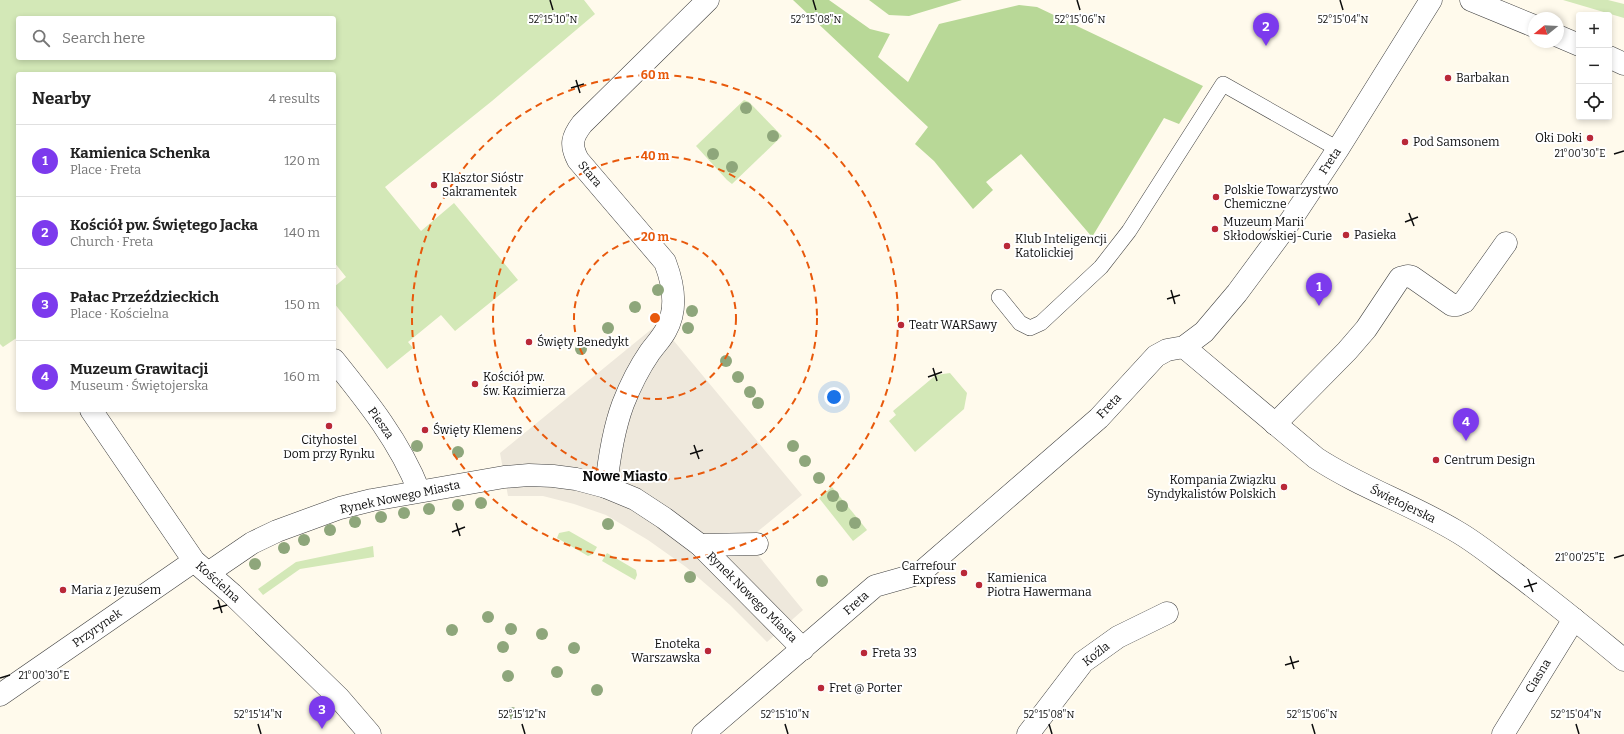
<!DOCTYPE html>
<html lang="en">
<head>
<meta charset="utf-8">
<style>
	:root { --surface:#fff; --page:#f6f6f6; --text:#222; --muted:#767676; --line:#e0e0e0; --accent:#7c3aed }
	body { margin:0; font-family:Bitter,serif; background:var(--page); color:var(--text) }
	.controls { position:absolute; right:12px; top:12px; display:grid; overflow:hidden; border-radius:4px; box-shadow:0 2px 6px #0003 }
	.controls button { width:36px; height:36px; display:grid; place-items:center; padding:0; border:0; border-bottom:1px solid var(--line); background:var(--surface); color:var(--text); font:20px sans-serif }
	.compass { position:absolute; left:1528px; top:12px; width:36px; height:36px; border-radius:50%; background:var(--surface); box-shadow:0 2px 6px #0003; rotate:252deg }
	.you { position:absolute; left:834px; top:397px; width:14px; height:14px; margin:-10px; border:3px solid #fff; border-radius:50%; background:#1a73e8; box-shadow:0 0 0 6px #1a73e833 }
	.badge { display:grid; place-items:center; width:26px; height:26px; border-radius:50%; background:var(--accent); color:#fff; font-size:13px; font-weight:700 }
	.pin { position:absolute; translate:-50% -33px; filter:drop-shadow(0 1px 2px #0008) }
	.pin::after { content:''; position:absolute; top:21px; width:14px; height:12px; background:inherit; clip-path:polygon(0 0,100% 0,50% 100%) }
	.list { margin:0; padding:0; list-style:none }
	h2 { display:flex; justify-content:space-between; align-items:center; height:52px; margin:0; padding:0 16px; font-size:17px }
	h2 small { font-size:13px; font-weight:400; color:var(--muted) }
	.list li { display:grid; grid-template-columns:26px 1fr auto; gap:12px; align-items:center; box-sizing:border-box; height:72px; padding:0 16px; border-top:1px solid var(--line) }
	.list b { display:block; font-size:15px; white-space:nowrap }
	.list p { margin:0; font-size:13px; white-space:nowrap; color:var(--muted) }
	.list em { font-size:13px; font-style:normal; color:var(--muted) }
	.icon { flex:none; width:22px; height:22px; fill:none; stroke:currentColor; stroke-width:2; stroke-linecap:round; stroke-linejoin:round }
	.map { position:relative; flex:none; width:1624px; height:734px; overflow:hidden }
	.search { position:absolute; background:var(--surface); box-shadow:0 2px 6px #0003; left:16px; top:16px; width:320px; height:44px; display:flex; align-items:center; gap:10px; box-sizing:border-box; padding:0 14px; border-radius:4px; color:var(--muted); font-size:15px }
	.panel { position:absolute; background:var(--surface); box-shadow:0 2px 6px #0003; left:16px; top:72px; width:320px; height:340px; border-radius:4px }
	.map>svg:first-child { display:block }
</style>
</head>
<body>
<div class="map">
<svg width="1624" height="734" viewBox="0 0 1624 734">
	<rect width="100%" height="100%" fill="#fffaec"/>
	<!-- green -->
	<g fill="#d3e8b7" fill-rule="evenodd">
		<path d="M 0,0 L 584,0 L 595,14 L 492,101 L 385,187 L 421,231 L 454,203 L 518,280 L 455,331 L 441,315 L 408,342 L 413,348 L 387,369 L 334,303 L 334,287 L 346,277 L 334,262 L 334,74 L 18,74 L 18,337 L 3,347 L 0,344 ZM 18,18 L 334,18 L 334,58 L 18,58 Z"/>
		<path d="M 1563,0 L 1608,0 L 1624,4 L 1624,18 Z"/>
		<path d="M 744,100 L 749,102 L 782,136 L 732,184 L 727,180 L 696,146 Z"/>
		<path d="M 950,373 L 967,393 L 964,409 L 915,452 L 889,421 L 896,415 L 893,411 L 936,375 Z"/>
		<path d="M 832,487 L 867,530 L 853,541 L 819,498 Z"/>
		<path d="M 569,531 L 597,547 L 593,554 L 588,556 L 557,538 L 559,533 Z"/>
		<path d="M 373,546 L 374,557 L 300,569 L 263,595 L 258,589 L 296,562 Z"/>
		<path d="M 607,553 L 636,570 L 637,575 L 635,580 L 602,561 Z"/>
	</g>
	<!-- forest -->
	<g fill="#b8d897">
		<path d="M 793,0 L 829,0 L 870,29 L 890,34 L 878,57 L 908,82 L 939,24 L 1019,5 L 1037,7 L 1203,86 L 1179,124 L 1164,118 L 1092,237 L 1021,154 L 986,182 L 993,190 L 973,209 L 934,161 L 915,144 L 928,127 Z"/>
		<path d="M 869,0 L 962,0 L 909,16 L 889,15 Z"/>
	</g>
	<!-- plaza -->
	<path fill="#eee8dc" d="M 659,323 L 802,495 L 757,532 L 758,555 L 803,610 L 767,642 L 730,605 L 686,567 L 648,540 L 606,515 L 574,504 L 543,496 L 508,496 L 500,453 Z"/>
	<g fill="none" stroke-linecap="round" stroke-linejoin="round">
		<defs>
			<path id="service" d="M 999,297 L 1020,323 L 1030,328 L 1041,323 L 1101,267 L 1129,231 L 1223,84 L 1338,149"/>
			<g id="pedestrian">
				<path d="M 334,360 C 367,401 400,442 419,491"/>
				<path d="M 606,487 C 609,458 613,431 623,404 C 630,386 639,368 650,352 C 655,345 662,338 666,330 C 678,309 673,283 665,262 L 578,160 C 570,145 572,137 582,124 L 708,0"/>
				<path d="M 700,545 L 757,544"/>
				<path d="M 208,573 L 252,543 L 277,531 L 340,508 L 372,500 L 504,477 L 529,475 L 553,476 L 576,479 L 606,487 L 635,499 L 664,518 L 700,545 L 803,649"/>
				<path d="M 703,734 L 875,586 L 921,573 L 926,568 L 1099,418 L 1156,356 L 1167,350 L 1184,347 L 1204,332 L 1237,293 L 1291,220 L 1338,149 L 1431,0"/>
			</g>
			<g id="minor">
				<path d="M 1471,0 L 1534,26"/>
				<path d="M 1558,36 L 1579,45"/>
				<path d="M 1609,57 L 1624,64"/>
				<path d="M 1184,347 L 1316,458 C 1360,487 1411,504 1456,531 C 1477,543 1496,559 1515,573 C 1552,601 1588,630 1624,660"/>
				<path d="M 91,410 L 194,561 L 232,594 L 339,698 L 370,734"/>
				<path d="M 1275,424 L 1347,351 L 1366,329 L 1400,278 L 1408,276 L 1412,277 L 1452,305 L 1457,305 L 1464,302 L 1506,243"/>
				<path d="M 0,695 L 194,561"/>
				<path d="M 1028,734 L 1083,662 L 1118,637 L 1167,613"/>
				<path d="M 1503,734 L 1574,619"/>
			</g>
		</defs>
		<!-- service casing -->
		<use href="#service" stroke="#404040" stroke-width="16"/>
		<!-- pedestrian casing -->
		<use href="#pedestrian" stroke="#404040" stroke-width="23"/>
		<!-- minor casing -->
		<use href="#minor" stroke="#404040" stroke-width="23"/>
		<!-- service -->
		<use href="#service" stroke="#fff" stroke-width="15"/>
		<!-- pedestrian -->
		<use href="#pedestrian" stroke="#fff" stroke-width="22"/>
		<!-- minor -->
		<use href="#minor" stroke="#fff" stroke-width="22"/>
	</g>
	<!-- trees -->
	<g fill="#8ea67b">
		<circle cx="746" cy="108" r="6"/>
		<circle cx="773" cy="136" r="6"/>
		<circle cx="713" cy="154" r="6"/>
		<circle cx="732" cy="167" r="6"/>
		<circle cx="658" cy="290" r="6"/>
		<circle cx="635" cy="307" r="6"/>
		<circle cx="692" cy="311" r="6"/>
		<circle cx="608" cy="328" r="6"/>
		<circle cx="688" cy="328" r="6"/>
		<circle cx="581" cy="349" r="6"/>
		<circle cx="726" cy="361" r="6"/>
		<circle cx="738" cy="377" r="6"/>
		<circle cx="750" cy="392" r="6"/>
		<circle cx="758" cy="403" r="6"/>
		<circle cx="417" cy="446" r="6"/>
		<circle cx="793" cy="446" r="6"/>
		<circle cx="458" cy="452" r="6"/>
		<circle cx="805" cy="461" r="6"/>
		<circle cx="819" cy="478" r="6"/>
		<circle cx="833" cy="496" r="6"/>
		<circle cx="481" cy="503" r="6"/>
		<circle cx="458" cy="505" r="6"/>
		<circle cx="842" cy="506" r="6"/>
		<circle cx="429" cy="509" r="6"/>
		<circle cx="404" cy="513" r="6"/>
		<circle cx="381" cy="517" r="6"/>
		<circle cx="355" cy="522" r="6"/>
		<circle cx="855" cy="523" r="6"/>
		<circle cx="608" cy="524" r="6"/>
		<circle cx="330" cy="530" r="6"/>
		<circle cx="304" cy="540" r="6"/>
		<circle cx="284" cy="548" r="6"/>
		<circle cx="255" cy="564" r="6"/>
		<circle cx="690" cy="577" r="6"/>
		<circle cx="822" cy="581" r="6"/>
		<circle cx="488" cy="617" r="6"/>
		<circle cx="511" cy="629" r="6"/>
		<circle cx="452" cy="630" r="6"/>
		<circle cx="542" cy="634" r="6"/>
		<circle cx="503" cy="647" r="6"/>
		<circle cx="574" cy="648" r="6"/>
		<circle cx="557" cy="672" r="6"/>
		<circle cx="508" cy="676" r="6"/>
		<circle cx="597" cy="690" r="6"/>
		<circle cx="512" cy="713" r="6"/>
	</g>
	<!-- ticks -->
	<path fill="none" stroke="#0d0d0d" stroke-width="1.5" d="M 550,0 L 553,10M 813,0 L 816,10M 1077,0 L 1080,10M 1340,0 L 1343,10M 576,80 L 580,93M 571,88 L 584,84M 1614,154 L 1624,151M 1409,213 L 1414,226M 1405,222 L 1418,217M 1171,290 L 1175,304M 1167,299 L 1180,295M 933,368 L 937,381M 928,377 L 942,372M 694,445 L 699,459M 690,454 L 703,450M 456,523 L 460,536M 452,532 L 465,527M 1614,558 L 1624,555M 1528,579 L 1533,592M 1524,587 L 1537,583M 218,600 L 222,613M 213,609 L 227,605M 1290,656 L 1294,669M 1285,665 L 1299,661M 0,678 L 10,675M 258,724 L 261,734M 522,724 L 525,734M 785,724 L 788,734M 1049,724 L 1052,734M 1312,724 L 1315,734M 1576,724 L 1579,734"/>
	<!-- distance rings -->
	<g fill="none" stroke="#e8590c" stroke-width="2" stroke-dasharray="7 5">
		<circle cx="655" cy="318" r="81"/>
		<circle cx="655" cy="318" r="162"/>
		<circle cx="655" cy="318" r="243"/>
	</g>
	<!-- markers -->
	<g fill="#b92838" stroke="#fff" stroke-width="1.5">
		<circle cx="1448" cy="78" r="4"/>
		<circle cx="1590" cy="138" r="4"/>
		<circle cx="1405" cy="142" r="4"/>
		<circle cx="434" cy="185" r="4"/>
		<circle cx="1216" cy="197" r="4"/>
		<circle cx="1215" cy="229" r="4"/>
		<circle cx="1346" cy="235" r="4"/>
		<circle cx="1007" cy="246" r="4"/>
		<circle cx="901" cy="325" r="4"/>
		<circle cx="529" cy="342" r="4"/>
		<circle cx="475" cy="384" r="4"/>
		<circle cx="329" cy="426" r="4"/>
		<circle cx="425" cy="430" r="4"/>
		<circle cx="1436" cy="460" r="4"/>
		<circle cx="1284" cy="487" r="4"/>
		<circle cx="964" cy="573" r="4"/>
		<circle cx="979" cy="585" r="4"/>
		<circle cx="63" cy="590" r="4"/>
		<circle cx="708" cy="651" r="4"/>
		<circle cx="864" cy="653" r="4"/>
		<circle cx="821" cy="688" r="4"/>
	</g>
	<g text-anchor="middle" dominant-baseline="central" stroke-width="4" stroke-linejoin="round" paint-order="stroke">
		<!-- poi labels -->
		<g font-size="12" fill="#0d0d0d" stroke="#fff" text-anchor="start">
			<text x="1456" y="78">Barbakan</text>
			<text x="1582" y="138" text-anchor="end">Oki Doki</text>
			<text x="1413" y="142">Pod Samsonem</text>
			<text x="442" y="178">Klasztor Sióstr<tspan x="442" dy="14">Sakramentek</tspan></text>
			<text x="1224" y="190">Polskie Towarzystwo<tspan x="1224" dy="14">Chemiczne</tspan></text>
			<text x="1223" y="222">Muzeum Marii<tspan x="1223" dy="14">Skłodowskiej-Curie</tspan></text>
			<text x="1354" y="235">Pasieka</text>
			<text x="1015" y="239">Klub Inteligencji<tspan x="1015" dy="14">Katolickiej</tspan></text>
			<text x="909" y="325">Teatr WARSawy</text>
			<text x="537" y="342">Święty Benedykt</text>
			<text x="483" y="377">Kościół pw.<tspan x="483" dy="14">św. Kazimierza</tspan></text>
			<text x="433" y="430">Święty Klemens</text>
			<text x="329" y="440" text-anchor="middle">Cityhostel<tspan x="329" dy="14">Dom przy Rynku</tspan></text>
			<text x="1444" y="460">Centrum Design</text>
			<text x="1276" y="480" text-anchor="end">Kompania Związku<tspan x="1276" dy="14">Syndykalistów Polskich</tspan></text>
			<text x="956" y="566" text-anchor="end">Carrefour<tspan x="956" dy="14">Express</tspan></text>
			<text x="987" y="578">Kamienica<tspan x="987" dy="14">Piotra Hawermana</tspan></text>
			<text x="71" y="590">Maria z Jezusem</text>
			<text x="700" y="644" text-anchor="end">Enoteka<tspan x="700" dy="14">Warszawska</tspan></text>
			<text x="872" y="653">Freta 33</text>
			<text x="829" y="688">Fret @ Porter</text>
		</g>
		<!-- street labels -->
		<g font-size="12" fill="#0d0d0d" stroke="#fff">
			<text transform="translate(1330 161) rotate(-56)">Freta</text>
			<text transform="translate(590 174) rotate(50)">Stara</text>
			<text transform="translate(1109 406) rotate(-46)">Freta</text>
			<text transform="translate(381 423) rotate(55)">Piesza</text>
			<text transform="translate(400 497) rotate(-12)">Rynek Nowego Miasta</text>
			<text transform="translate(1403 504) rotate(26)">Świętojerska</text>
			<text transform="translate(218 582) rotate(42)">Kościelna</text>
			<text transform="translate(752 597) rotate(45)">Rynek Nowego Miasta</text>
			<text transform="translate(856 603) rotate(-41)">Freta</text>
			<text transform="translate(97 628) rotate(-35)">Przyrynek</text>
			<text transform="translate(1096 654) rotate(-38)">Koźla</text>
			<text transform="translate(1538 676) rotate(-59)">Ciasna</text>
		</g>
		<!-- quarter labels -->
		<g font-size="14" font-weight="bold" fill="#0d0d0d" stroke="#fff">
			<text x="625" y="476">Nowe Miasto</text>
		</g>
	</g>
	<g font-size="10" text-anchor="middle" fill="#0d0d0d" stroke="#fff" stroke-width="4" stroke-linejoin="round" paint-order="stroke">
		<text x="553" y="23">52°15'10"N</text>
		<text x="816" y="23">52°15'08"N</text>
		<text x="1080" y="23">52°15'06"N</text>
		<text x="1343" y="23">52°15'04"N</text>
		<text x="1580" y="157">21°00'30"E</text>
		<text x="1580" y="561">21°00'25"E</text>
		<text x="44" y="679">21°00'30"E</text>
		<text x="258" y="718">52°15'14"N</text>
		<text x="522" y="718">52°15'12"N</text>
		<text x="785" y="718">52°15'10"N</text>
		<text x="1049" y="718">52°15'08"N</text>
		<text x="1312" y="718">52°15'06"N</text>
		<text x="1576" y="718">52°15'04"N</text>
	</g>
	<circle cx="655" cy="318" r="6" fill="#e8590c" stroke="#fff" stroke-width="2"/>
	<g font-size="12" text-anchor="middle" font-weight="bold" fill="#e8590c" stroke="#fff" stroke-width="4" stroke-linejoin="round" paint-order="stroke">
		<text x="655" y="79">60 m</text>
		<text x="655" y="160">40 m</text>
		<text x="655" y="241">20 m</text>
	</g>
</svg>
<div class="controls">
<button>+</button>
<button>−</button>
<button><svg class="icon" aria-label="locate" viewBox="0 0 24 24"><circle cx="12" cy="12" r="6"/><path d="M12 2v4M12 18v4M2 12h4M18 12h4"/></svg></button>
</div>
<svg class="compass" viewBox="-18 -18 36 36"><path d="M0-13l5 13h-10z" fill="#e53935"/><path d="M0 13l5-13h-10z" fill="#767676"/></svg>
<div class="you"></div>
<div class="pin badge" style="left:1319px;top:306px">1</div>
<div class="pin badge" style="left:1266px;top:46px">2</div>
<div class="pin badge" style="left:322px;top:729px">3</div>
<div class="pin badge" style="left:1466px;top:441px">4</div>
<div class="search"><svg class="icon" aria-label="search" viewBox="0 0 24 24"><circle cx="10" cy="10" r="6"/><path d="M15 15l6 6"/></svg>Search here</div>
<section class="panel">
<h2>Nearby<small>4 results</small></h2>
<ul class="list">
<li><span class="badge">1</span><div><b>Kamienica Schenka</b><p>Place · Freta</p></div><em>120 m</em></li>
<li><span class="badge">2</span><div><b>Kościół pw. Świętego Jacka</b><p>Church · Freta</p></div><em>140 m</em></li>
<li><span class="badge">3</span><div><b>Pałac Przeździeckich</b><p>Place · Kościelna</p></div><em>150 m</em></li>
<li><span class="badge">4</span><div><b>Muzeum Grawitacji</b><p>Museum · Świętojerska</p></div><em>160 m</em></li>
</ul>
</section>
</div>
</body>
</html>
